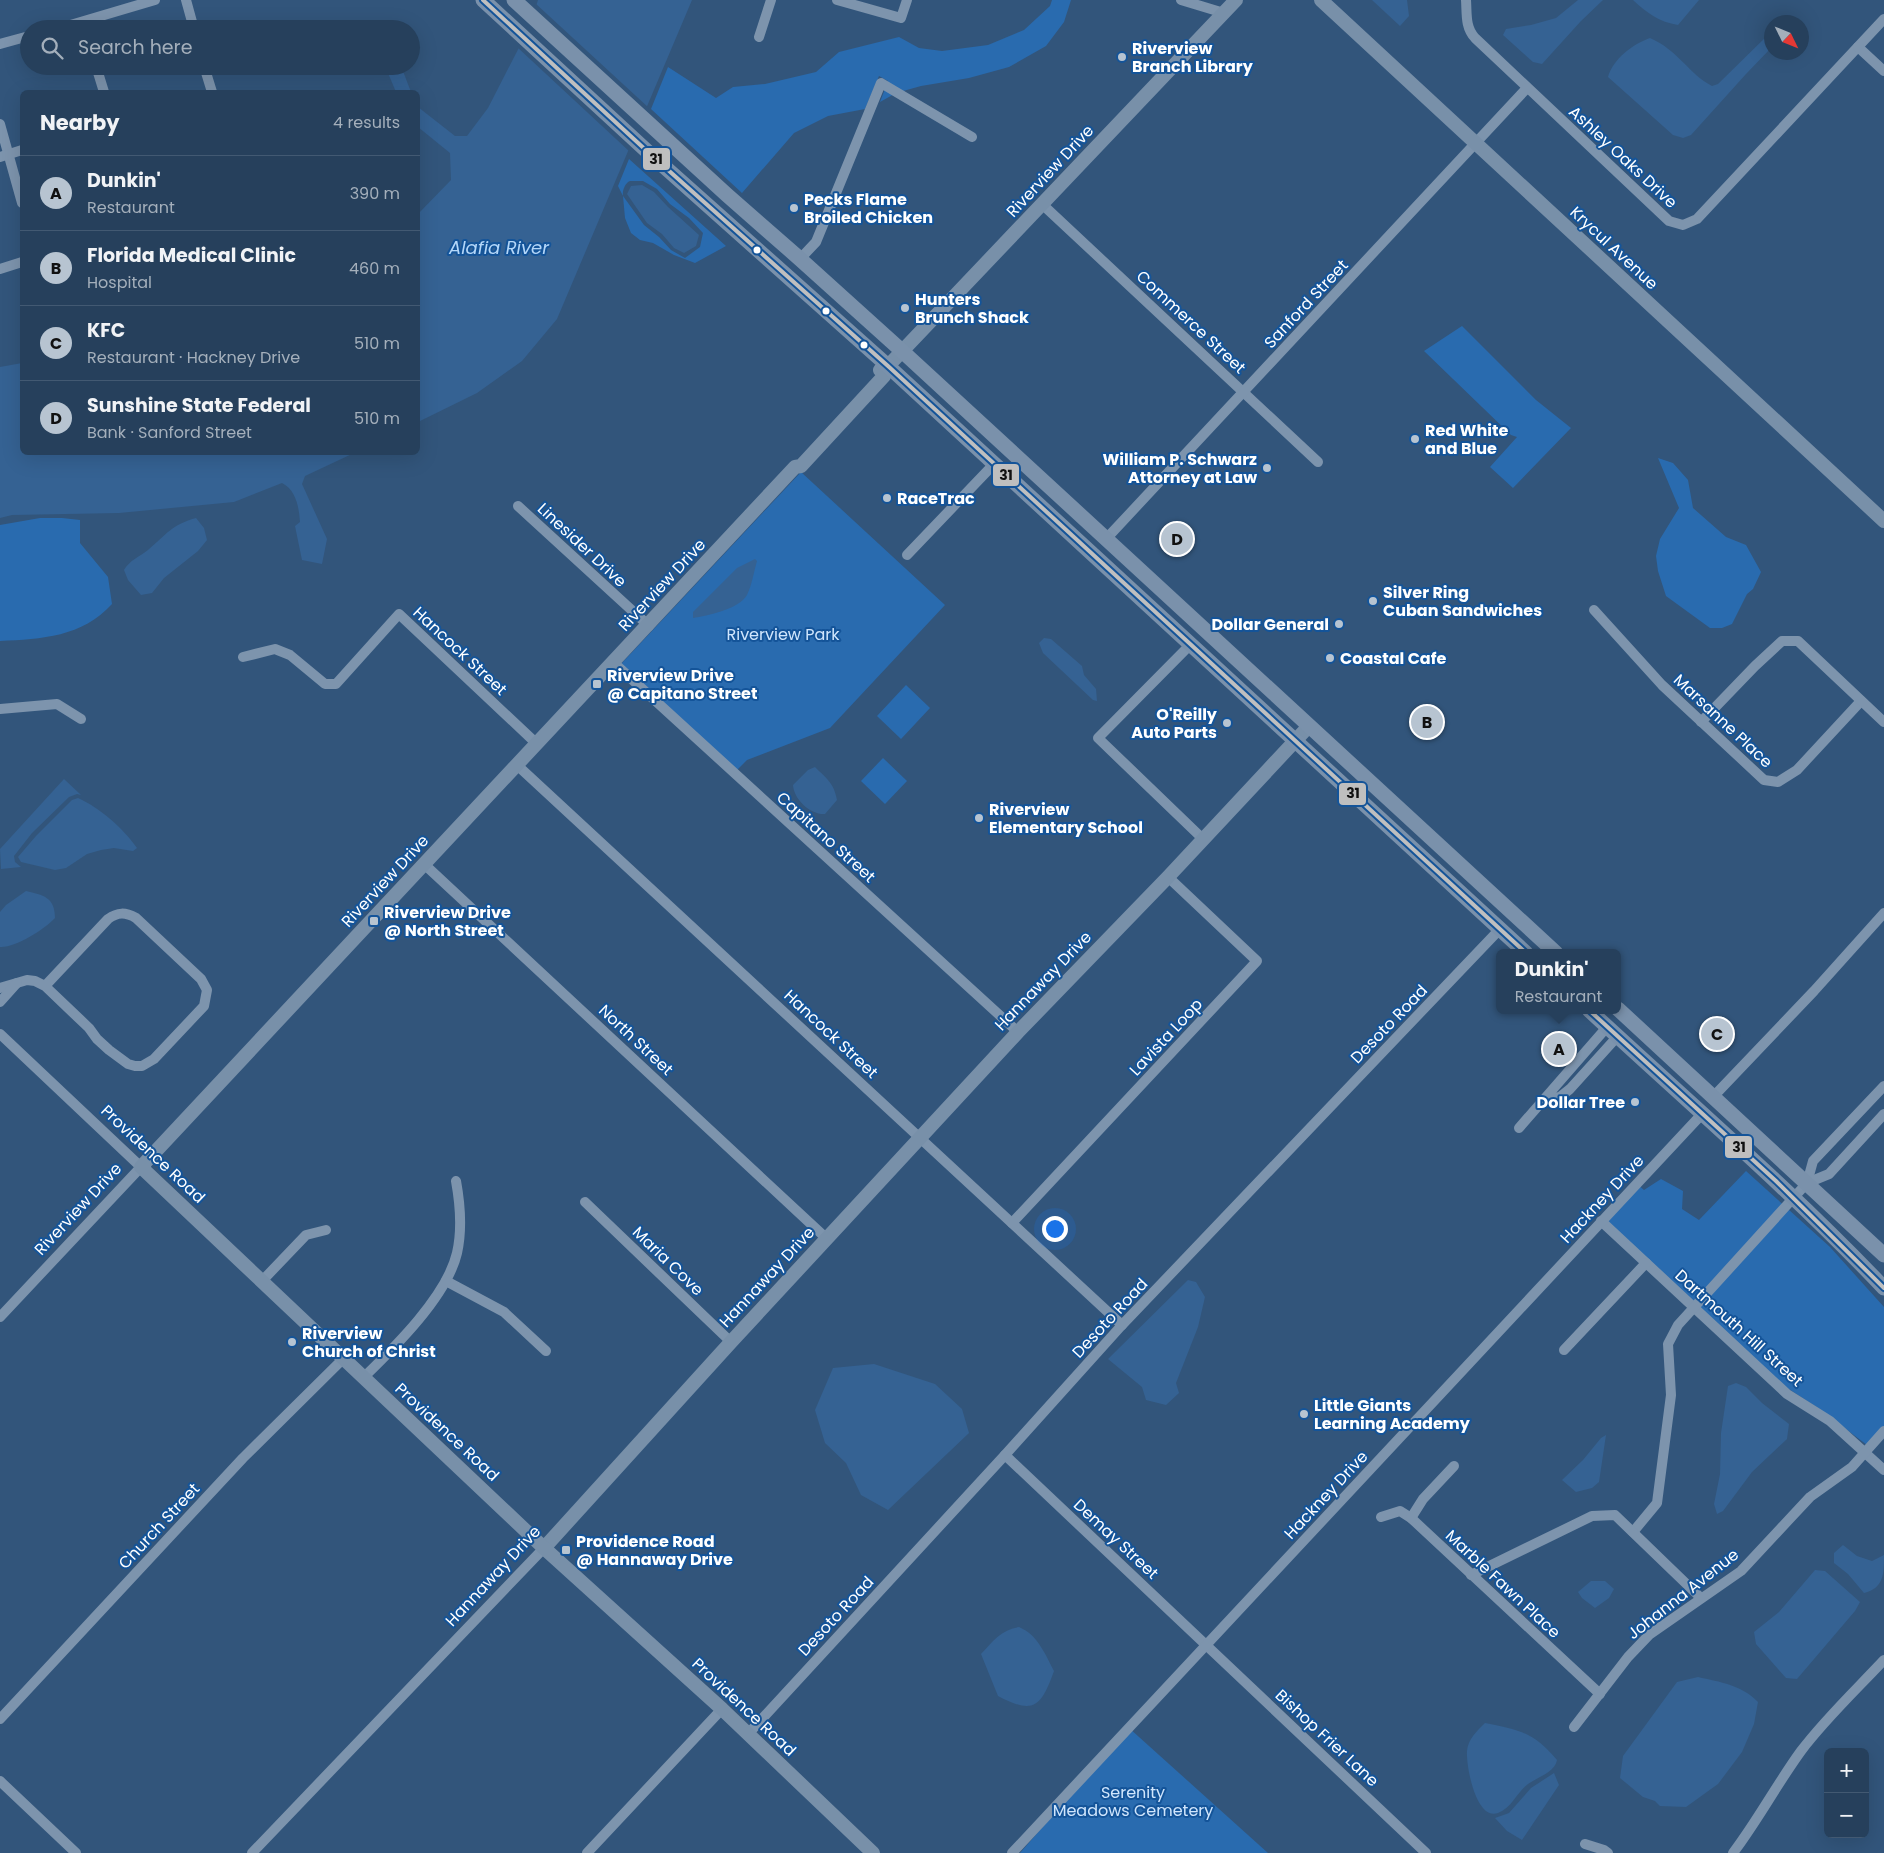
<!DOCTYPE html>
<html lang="en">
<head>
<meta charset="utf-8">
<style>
	:root { --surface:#26405c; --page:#324b65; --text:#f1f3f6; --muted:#a4afbb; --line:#425972; --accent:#b7c4d1 }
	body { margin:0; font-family:Poppins,sans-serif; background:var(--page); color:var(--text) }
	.controls { position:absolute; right:15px; bottom:15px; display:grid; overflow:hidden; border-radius:8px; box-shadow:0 5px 20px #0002 }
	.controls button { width:45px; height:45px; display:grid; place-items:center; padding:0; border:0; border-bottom:1px solid var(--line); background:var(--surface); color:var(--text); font:25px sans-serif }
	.compass { position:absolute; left:1764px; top:15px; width:45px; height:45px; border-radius:50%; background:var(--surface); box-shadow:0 5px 20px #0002; rotate:133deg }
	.you { position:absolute; left:1054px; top:1228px; width:18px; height:18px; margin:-12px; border:4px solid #fff; border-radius:50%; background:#1a73e8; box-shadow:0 0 0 8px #1a73e833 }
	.badge { display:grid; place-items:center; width:32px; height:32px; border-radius:50%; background:var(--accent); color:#111; font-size:16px; font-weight:700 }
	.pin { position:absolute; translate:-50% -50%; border:2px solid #fff; box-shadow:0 1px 5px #0006 }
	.popup { position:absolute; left:1496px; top:949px; width:125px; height:65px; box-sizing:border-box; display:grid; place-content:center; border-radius:8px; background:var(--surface); filter:drop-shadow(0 1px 4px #0005); font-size:16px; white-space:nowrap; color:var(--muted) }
	.popup b { font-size:19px; color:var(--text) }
	.popup::after { content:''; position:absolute; left:50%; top:100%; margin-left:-10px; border:10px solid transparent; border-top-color:var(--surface) }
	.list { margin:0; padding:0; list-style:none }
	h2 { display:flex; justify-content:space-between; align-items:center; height:65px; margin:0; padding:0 20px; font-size:21px }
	h2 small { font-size:16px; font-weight:400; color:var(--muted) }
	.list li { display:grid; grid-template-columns:32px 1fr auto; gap:15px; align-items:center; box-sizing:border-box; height:75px; padding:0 20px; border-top:1px solid var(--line) }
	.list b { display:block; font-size:19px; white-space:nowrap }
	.list p { margin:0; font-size:16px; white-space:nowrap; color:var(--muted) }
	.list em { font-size:16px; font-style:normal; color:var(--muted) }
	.icon { flex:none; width:28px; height:28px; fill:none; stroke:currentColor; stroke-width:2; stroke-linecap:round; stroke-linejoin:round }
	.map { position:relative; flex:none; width:1884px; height:1853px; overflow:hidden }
	.search { position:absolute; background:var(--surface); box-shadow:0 5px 20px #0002; left:20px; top:20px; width:400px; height:55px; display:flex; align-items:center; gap:12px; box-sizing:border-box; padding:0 18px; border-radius:28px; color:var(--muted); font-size:19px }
	.panel { position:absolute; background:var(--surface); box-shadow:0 5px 20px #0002; left:20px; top:90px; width:400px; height:365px; border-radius:8px }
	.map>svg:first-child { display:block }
</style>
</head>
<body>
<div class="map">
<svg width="1884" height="1853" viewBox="0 0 1884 1853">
	<rect width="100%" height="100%" fill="#32557b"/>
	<!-- green -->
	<g fill="#296baf" fill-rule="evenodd">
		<path d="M 1052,0 L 1071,0 L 1064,22 L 1046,46 L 1009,67 L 969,78 L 921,86 L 896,93 L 880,102 L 888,81 L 879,76 L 865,109 L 828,116 L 794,133 L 742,193 L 651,109 L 668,67 L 716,98 L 733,87 L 765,84 L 816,72 L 839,52 L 899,37 L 919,48 L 942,51 L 988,45 L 1024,30 L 1050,6 Z"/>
		<path d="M 629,159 L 726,246 L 695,263 L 674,255 L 653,243 L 640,240 L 631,233 L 625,218 L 623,196 L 618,186 ZM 630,181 L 643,181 L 657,189 L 670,204 L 689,218 L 703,233 L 700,247 L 685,258 L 671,250 L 659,237 L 644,225 L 623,196 C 622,191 625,183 630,181 Z"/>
		<path d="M 1462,326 L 1536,400 L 1571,428 L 1513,488 L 1490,467 L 1517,437 L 1511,435 L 1424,351 Z"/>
		<path d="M 1658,458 L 1673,463 L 1688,480 L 1693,508 L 1726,537 L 1746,545 L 1761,572 L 1753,589 L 1747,594 L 1732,624 L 1722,628 L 1710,628 L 1666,596 L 1658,571 L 1656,556 L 1660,539 L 1679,508 Z"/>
		<path d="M 801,472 L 945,605 L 830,728 L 747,760 L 736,771 L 621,664 Z"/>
		<path d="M 40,518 L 62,518 L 80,520 L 80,543 L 108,577 L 112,604 C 82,637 42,639 0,641 L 0,525 Z"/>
		<path d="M 906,685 L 930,708 L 901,739 L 877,716 Z"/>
		<path d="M 883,758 L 907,781 L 885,804 L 861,781 Z"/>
		<path d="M 1746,1171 L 1830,1247 L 1884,1307 L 1884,1426 L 1867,1445 L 1818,1408 L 1775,1380 L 1603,1222 L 1638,1185 L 1644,1190 L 1661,1179 L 1683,1191 L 1682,1209 L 1699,1220 Z"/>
		<path d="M 1129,1728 L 1268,1853 L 1020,1853 Z"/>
	</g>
	<!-- water -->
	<g fill="#356293">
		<path d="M 538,0 L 692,0 L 557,319 L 522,361 L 477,393 L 418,422 L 418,214 L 451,180 L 450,153 L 418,127 L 418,107 L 455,136 L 467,136 L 488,108 L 529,28 Z"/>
		<path d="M 1372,0 L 1407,0 L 1409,16 L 1400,26 Z"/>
		<path d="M 1578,0 L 1603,0 L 1581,21 L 1542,64 L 1533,62 L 1503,35 L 1506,29 L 1531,25 L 1556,18 Z"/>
		<path d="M 1633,0 L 1699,0 L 1678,25 C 1659,22 1647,13 1633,0 Z"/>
		<path d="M 1771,32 L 1771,48 L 1746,74 L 1691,135 L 1683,138 L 1673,135 L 1608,77 C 1613,59 1633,44 1650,38 C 1678,50 1689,74 1712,86 L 1718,84 Z"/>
		<path d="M 385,66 L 401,66 L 411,92 L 396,92 Z"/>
		<path d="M 642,185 L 654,192 L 668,207 L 699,235 L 696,246 L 684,253 L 674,248 L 662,234 L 647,223 L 627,194 L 631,186 Z"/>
		<path d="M 22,363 L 22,452 L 354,453 L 305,476 L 302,484 L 327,539 L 322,564 L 302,560 L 295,526 L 300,522 C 299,507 296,490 282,483 L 234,502 L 119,513 L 12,515 L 0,518 L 0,367 Z"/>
		<path d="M 196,518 L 204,528 L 207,540 L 198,551 L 164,578 L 152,593 L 141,595 L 128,580 L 124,570 C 130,560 139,557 148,550 C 167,534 171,525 196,518 Z"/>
		<path d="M 755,559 L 757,561 C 754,571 752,585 747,595 C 739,609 707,616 693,618 L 693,612 L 737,568 Z"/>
		<path d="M 1044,638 L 1051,639 L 1082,666 L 1084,675 L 1096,689 L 1097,701 L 1093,700 L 1043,653 L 1039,643 Z"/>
		<path d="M 815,767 C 827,779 834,783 837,800 L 825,814 C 811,815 794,800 793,785 L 808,770 Z"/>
		<path d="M 64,779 L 81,795 L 77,794 L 69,797 L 32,833 L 14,856 L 15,862 L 21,867 L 1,869 L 0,849 Z"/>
		<path d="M 78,798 C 100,808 123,828 137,848 L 133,851 L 114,848 L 101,850 L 87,854 L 66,868 L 55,870 L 21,862 L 18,857 L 36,836 L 72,800 Z"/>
		<path d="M 26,891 C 43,895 55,897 55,918 C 45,929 15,948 0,947 L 0,912 L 6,905 Z"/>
		<path d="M 1188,1280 L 1196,1282 L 1205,1297 L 1198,1327 L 1176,1383 L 1179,1393 L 1166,1405 L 1146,1400 L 1142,1387 L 1108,1359 Z"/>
		<path d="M 874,1364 L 935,1384 L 962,1409 L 969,1433 L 888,1510 L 861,1495 L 846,1463 L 825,1443 L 815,1410 L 833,1368 Z"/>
		<path d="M 1736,1383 L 1746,1387 L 1762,1403 L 1789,1424 L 1787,1439 L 1752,1472 L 1723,1511 L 1717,1514 L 1714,1504 L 1720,1474 L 1721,1433 L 1728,1386 Z"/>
		<path d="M 1606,1435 L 1599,1482 L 1592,1488 L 1576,1492 L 1562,1480 L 1583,1460 L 1601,1438 Z"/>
		<path d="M 1843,1545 L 1857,1556 L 1872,1561 L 1884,1555 C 1884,1574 1884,1588 1864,1593 L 1848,1574 L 1834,1563 L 1834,1553 Z"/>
		<path d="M 1815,1570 L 1825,1571 L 1860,1602 L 1855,1611 L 1797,1679 L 1786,1678 L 1756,1644 L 1754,1632 L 1779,1612 Z"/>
		<path d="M 1591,1581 L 1605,1581 L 1614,1589 L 1609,1598 L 1595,1608 L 1582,1598 L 1578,1592 Z"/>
		<path d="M 1019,1627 C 1038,1635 1045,1654 1054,1671 C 1041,1707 1034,1715 998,1696 L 981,1654 C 993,1641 1001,1630 1019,1627 Z"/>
		<path d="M 1698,1677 C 1720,1682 1742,1685 1758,1702 L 1754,1724 L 1742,1752 L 1718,1784 L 1686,1807 L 1660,1806 L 1655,1801 L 1643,1797 L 1620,1778 L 1623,1756 L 1677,1682 Z"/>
		<path d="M 1485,1723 C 1520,1730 1533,1732 1557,1760 C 1555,1772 1538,1777 1528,1784 C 1517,1792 1512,1808 1498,1813 C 1476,1821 1466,1766 1467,1751 C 1468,1739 1477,1731 1485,1723 Z"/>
		<path d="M 1554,1773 L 1559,1785 L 1522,1840 L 1507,1831 L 1495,1818 L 1509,1813 L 1531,1788 Z"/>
	</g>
	<!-- pier -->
	<path fill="#32557b" d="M 535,3 L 649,108 L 630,152 L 517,47 L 527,27 Z"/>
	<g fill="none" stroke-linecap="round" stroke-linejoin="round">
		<!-- street -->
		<g stroke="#7d94ad" stroke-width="10">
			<path d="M 186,0 L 194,29"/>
			<path d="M 837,0 L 901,18 L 907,0"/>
			<path d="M 1181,0 L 1224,13"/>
			<path d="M 1466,0 C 1467,14 1465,27 1475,38 L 1669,221 L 1683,225 L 1697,219 L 1884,19"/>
			<path d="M 57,29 L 155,0"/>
			<path d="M 759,37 L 771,0"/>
			<path d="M 0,44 L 29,36"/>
			<path d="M 1858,47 L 1884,71"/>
			<path d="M 96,66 L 104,92"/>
			<path d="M 204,66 L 212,92"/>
			<path d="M 0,124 L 22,203"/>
			<path d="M 0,157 L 22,150"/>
			<path d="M 1043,205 L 1318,462"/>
			<path d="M 800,259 L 816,242 L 881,83 L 972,137"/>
			<path d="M 0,269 L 22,262"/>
			<path d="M 518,506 L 649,626"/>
			<path d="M 1106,539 L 1527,88"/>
			<path d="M 907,555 L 994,464"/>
			<path d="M 1594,610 L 1662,685 L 1764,780 L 1778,782 L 1797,770 L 1861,701"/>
			<path d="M 1190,645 L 1098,738 L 1203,839"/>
			<path d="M 243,657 L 275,649 L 290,655 L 325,684 L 336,684 L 399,614 L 537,744"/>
			<path d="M 614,663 L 1018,1032"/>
			<path d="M 0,709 L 57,704 L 81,719"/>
			<path d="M 1701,722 L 1755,666 L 1782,641 L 1798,641 L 1884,722"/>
			<path d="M 518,766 L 1122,1325"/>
			<path d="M 424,864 L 826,1238"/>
			<path d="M 0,988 L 27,980 L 35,981 L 45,986 L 89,1028 L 97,1039 L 109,1050 L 128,1064 L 135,1066 L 142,1066 L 154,1059 L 204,1006 L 207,990 L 201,979 L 136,918 C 125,912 118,912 108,919 L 45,986"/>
			<path d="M 0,1002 L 17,983"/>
			<path d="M 0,1034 L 141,1167 L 0,1317"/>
			<path d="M 1713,1097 L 1814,991 L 1884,913"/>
			<path d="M 1545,1099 L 1560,1097 L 1570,1089 L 1617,1037"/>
			<path d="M 1519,1128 L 1607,1027"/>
			<path d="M 1807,1183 L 1813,1161 L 1884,1086"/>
			<path d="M 585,1202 L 731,1342"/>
			<path d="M 1601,1221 L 1787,1394 L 1830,1421 L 1884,1470"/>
			<path d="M 1012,1223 L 1257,961 L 1168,877"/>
			<path d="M 262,1281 L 306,1235 L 326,1230"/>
			<path d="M 446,1281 L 504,1312 L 546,1351"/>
			<path d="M 1564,1350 L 1646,1263"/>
			<path d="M 364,1377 C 395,1347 447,1296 457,1253 C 462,1231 460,1203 456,1181"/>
			<path d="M 1005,1455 L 1426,1853"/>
			<path d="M 1381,1517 L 1400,1511 L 1411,1518 L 1600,1694"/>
			<path d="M 1411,1518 L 1423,1499 L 1454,1466"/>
			<path d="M 1633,1532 L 1657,1503 L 1671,1395 L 1668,1344 L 1678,1325 L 1807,1183 L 1829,1174 L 1884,1114"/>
			<path d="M 1471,1575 L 1592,1516 L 1615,1515 L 1701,1598"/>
			<path d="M 0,1719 L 243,1458 L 344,1358"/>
			<path d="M 1574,1727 L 1628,1657 L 1649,1635 L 1741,1571 L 1810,1497 L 1852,1467 L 1884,1431"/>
			<path d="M 748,1734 L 1005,1455 L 1122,1325 L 1500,929"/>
			<path d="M 0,1781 L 76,1853"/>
			<path d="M 1585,1844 L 1604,1850 L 1608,1853"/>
			<path d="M 252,1853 L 544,1548"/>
			<path d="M 587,1853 L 722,1709"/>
			<path d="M 1012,1853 L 1702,1114"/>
			<path d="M 1733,1853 C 1758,1820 1777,1784 1801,1751 C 1826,1718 1856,1690 1884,1660"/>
		</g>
		<!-- secondary -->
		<g stroke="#7890a9" stroke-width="14">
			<path d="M 1321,0 L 1884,521"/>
			<path d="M 880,370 L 888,366 L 1236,0"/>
			<path d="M 544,1548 L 731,1342 L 1018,1032 L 1168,877 L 1309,726"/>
			<path d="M 873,1853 L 722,1709 L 544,1548 L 141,1167 L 795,467 L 801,466 L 884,376 L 888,366"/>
		</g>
		<!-- primary -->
		<g stroke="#7a91ab" stroke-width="15">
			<path d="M 483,0 L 649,153 L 888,366 L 1526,953"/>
			<path d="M 514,0 L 727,195 L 800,259 L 902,351 L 1556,953"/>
			<path d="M 1618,1009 L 1884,1255"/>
			<path d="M 1589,1010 C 1688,1102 1791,1190 1884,1288"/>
		</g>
		<defs>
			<g id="bus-1">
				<path d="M 483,0 L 649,153 L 888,366 L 1526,953"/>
				<path d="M 1589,1010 L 1776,1181 L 1884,1288"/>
			</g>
		</defs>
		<!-- bus-1 casing -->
		<use href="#bus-1" stroke="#145499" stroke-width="8"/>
		<!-- bus-1 -->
		<use href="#bus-1" stroke="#bfbfbf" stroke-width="4"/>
	</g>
	<!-- markers -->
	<g fill="#b7c4d1" stroke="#145499" stroke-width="2">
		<circle cx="1122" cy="57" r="5"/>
		<circle cx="794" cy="208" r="5"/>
		<circle cx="905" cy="308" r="5"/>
		<circle cx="1415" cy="439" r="5"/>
		<circle cx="1267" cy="468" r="5"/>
		<circle cx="887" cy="498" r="5"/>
		<circle cx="1373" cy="601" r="5"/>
		<circle cx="1339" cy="624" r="5"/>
		<circle cx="1330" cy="658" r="5"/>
		<rect x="592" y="679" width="10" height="10" rx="2.5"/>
		<circle cx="1227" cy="723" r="5"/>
		<circle cx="979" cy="818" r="5"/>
		<rect x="369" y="916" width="10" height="10" rx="2.5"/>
		<circle cx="1635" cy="1102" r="5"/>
		<circle cx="292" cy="1342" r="5"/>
		<circle cx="1304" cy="1414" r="5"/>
		<rect x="561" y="1545" width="10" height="10" rx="2.5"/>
	</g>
	<g fill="#fff" stroke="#145499" stroke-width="2">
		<circle cx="757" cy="250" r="4.5"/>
		<circle cx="826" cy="311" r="4.5"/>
		<circle cx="864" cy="345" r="4.5"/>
	</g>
	<g text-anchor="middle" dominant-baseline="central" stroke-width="4" stroke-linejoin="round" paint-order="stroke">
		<!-- poi labels -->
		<g font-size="16" font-weight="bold" fill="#fff" stroke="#145499" text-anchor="start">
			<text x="1132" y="48">Riverview<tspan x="1132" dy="18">Branch Library</tspan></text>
			<text x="804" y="199">Pecks Flame<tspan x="804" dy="18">Broiled Chicken</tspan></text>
			<text x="915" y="299">Hunters<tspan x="915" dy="18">Brunch Shack</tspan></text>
			<text x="1425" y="430">Red White<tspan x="1425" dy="18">and Blue</tspan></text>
			<text x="1257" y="459" text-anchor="end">William P. Schwarz<tspan x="1257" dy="18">Attorney at Law</tspan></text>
			<text x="897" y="498">RaceTrac</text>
			<text x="1383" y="592">Silver Ring<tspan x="1383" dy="18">Cuban Sandwiches</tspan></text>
			<text x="1329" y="624" text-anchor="end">Dollar General</text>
			<text x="1340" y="658">Coastal Cafe</text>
			<text x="607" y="675">Riverview Drive<tspan x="607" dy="18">@ Capitano Street</tspan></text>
			<text x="1217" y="714" text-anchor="end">O'Reilly<tspan x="1217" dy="18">Auto Parts</tspan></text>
			<text x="989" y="809">Riverview<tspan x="989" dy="18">Elementary School</tspan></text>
			<text x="384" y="912">Riverview Drive<tspan x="384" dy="18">@ North Street</tspan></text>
			<text x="1625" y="1102" text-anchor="end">Dollar Tree</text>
			<text x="302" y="1333">Riverview<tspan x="302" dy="18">Church of Christ</tspan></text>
			<text x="1314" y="1405">Little Giants<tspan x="1314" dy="18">Learning Academy</tspan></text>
			<text x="576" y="1541">Providence Road<tspan x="576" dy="18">@ Hannaway Drive</tspan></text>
		</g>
		<!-- street labels -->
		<g font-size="16" fill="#fff" stroke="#145499">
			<text transform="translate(1623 157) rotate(43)">Ashley Oaks Drive</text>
			<text transform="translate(1050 171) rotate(-47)">Riverview Drive</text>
			<text transform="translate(1614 248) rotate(43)">Krycul Avenue</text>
			<text transform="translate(1306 304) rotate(-47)">Sanford Street</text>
			<text transform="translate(1191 322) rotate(43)">Commerce Street</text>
			<text transform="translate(582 545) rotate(43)">Linesider Drive</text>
			<text transform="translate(662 585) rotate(-47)">Riverview Drive</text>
			<text transform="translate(460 651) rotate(43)">Hancock Street</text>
			<text transform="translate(1723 721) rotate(43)">Marsanne Place</text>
			<text transform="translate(826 837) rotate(42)">Capitano Street</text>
			<text transform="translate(385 881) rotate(-47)">Riverview Drive</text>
			<text transform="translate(1043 981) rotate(-46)">Hannaway Drive</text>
			<text transform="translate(1389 1024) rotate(-46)">Desoto Road</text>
			<text transform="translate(831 1034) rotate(43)">Hancock Street</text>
			<text transform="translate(1166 1037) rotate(-47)">Lavista Loop</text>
			<text transform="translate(636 1040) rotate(43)">North Street</text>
			<text transform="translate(153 1154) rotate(43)">Providence Road</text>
			<text transform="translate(1602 1199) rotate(-47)">Hackney Drive</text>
			<text transform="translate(78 1209) rotate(-47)">Riverview Drive</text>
			<text transform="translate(668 1261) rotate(44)">Maria Cove</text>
			<text transform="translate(767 1277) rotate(-47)">Hannaway Drive</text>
			<text transform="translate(1110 1318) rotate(-47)">Desoto Road</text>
			<text transform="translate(1739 1328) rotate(42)">Dartmouth Hill Street</text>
			<text transform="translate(447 1432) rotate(43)">Providence Road</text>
			<text transform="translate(1326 1495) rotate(-47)">Hackney Drive</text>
			<text transform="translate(159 1526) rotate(-47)">Church Street</text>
			<text transform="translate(1116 1539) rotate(43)">Demay Street</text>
			<text transform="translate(493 1576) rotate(-47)">Hannaway Drive</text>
			<text transform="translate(1503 1584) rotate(43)">Marble Fawn Place</text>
			<text transform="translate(1683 1594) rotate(-38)">Johanna Avenue</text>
			<text transform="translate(836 1616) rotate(-47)">Desoto Road</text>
			<text transform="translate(744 1707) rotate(43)">Providence Road</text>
			<text transform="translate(1327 1738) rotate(43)">Bishop Frier Lane</text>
		</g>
		<!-- park labels -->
		<g font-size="16" fill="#d0e6fd" stroke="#145499">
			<text x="783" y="634">Riverview Park</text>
			<text x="1133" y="1792">Serenity<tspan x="1133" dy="18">Meadows Cemetery</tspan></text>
		</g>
		<!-- water labels -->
		<g font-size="18" font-style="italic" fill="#b4d7f9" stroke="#145499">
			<text x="499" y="247">Alafia River</text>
		</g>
	</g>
	<g stroke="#145499" stroke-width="2">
		<rect x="642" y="147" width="29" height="24" rx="5" fill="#bfbfbf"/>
		<rect x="992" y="463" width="28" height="24" rx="5" fill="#bfbfbf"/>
		<rect x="1338" y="782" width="29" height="24" rx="5" fill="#bfbfbf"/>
		<rect x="1724" y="1135" width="29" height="24" rx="5" fill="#bfbfbf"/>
	</g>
	<g font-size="14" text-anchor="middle" font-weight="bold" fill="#111">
		<text x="656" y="164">31</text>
		<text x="1006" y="480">31</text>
		<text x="1353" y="798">31</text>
		<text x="1739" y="1152">31</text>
	</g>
</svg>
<div class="controls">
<button>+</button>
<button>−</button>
</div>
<svg class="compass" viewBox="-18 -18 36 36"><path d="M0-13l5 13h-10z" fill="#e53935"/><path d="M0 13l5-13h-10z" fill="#a4afbb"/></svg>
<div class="you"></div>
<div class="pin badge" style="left:1559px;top:1049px">A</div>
<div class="popup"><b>Dunkin'</b>Restaurant</div>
<div class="pin badge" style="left:1427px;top:722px">B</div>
<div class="pin badge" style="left:1717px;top:1034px">C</div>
<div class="pin badge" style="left:1177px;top:539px">D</div>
<div class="search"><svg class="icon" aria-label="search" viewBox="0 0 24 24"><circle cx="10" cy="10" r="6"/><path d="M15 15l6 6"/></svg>Search here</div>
<section class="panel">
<h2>Nearby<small>4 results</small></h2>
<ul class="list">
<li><span class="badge">A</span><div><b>Dunkin'</b><p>Restaurant</p></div><em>390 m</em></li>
<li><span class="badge">B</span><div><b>Florida Medical Clinic</b><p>Hospital</p></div><em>460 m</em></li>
<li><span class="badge">C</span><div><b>KFC</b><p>Restaurant · Hackney Drive</p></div><em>510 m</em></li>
<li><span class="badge">D</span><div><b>Sunshine State Federal</b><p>Bank · Sanford Street</p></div><em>510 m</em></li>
</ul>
</section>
</div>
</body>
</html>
